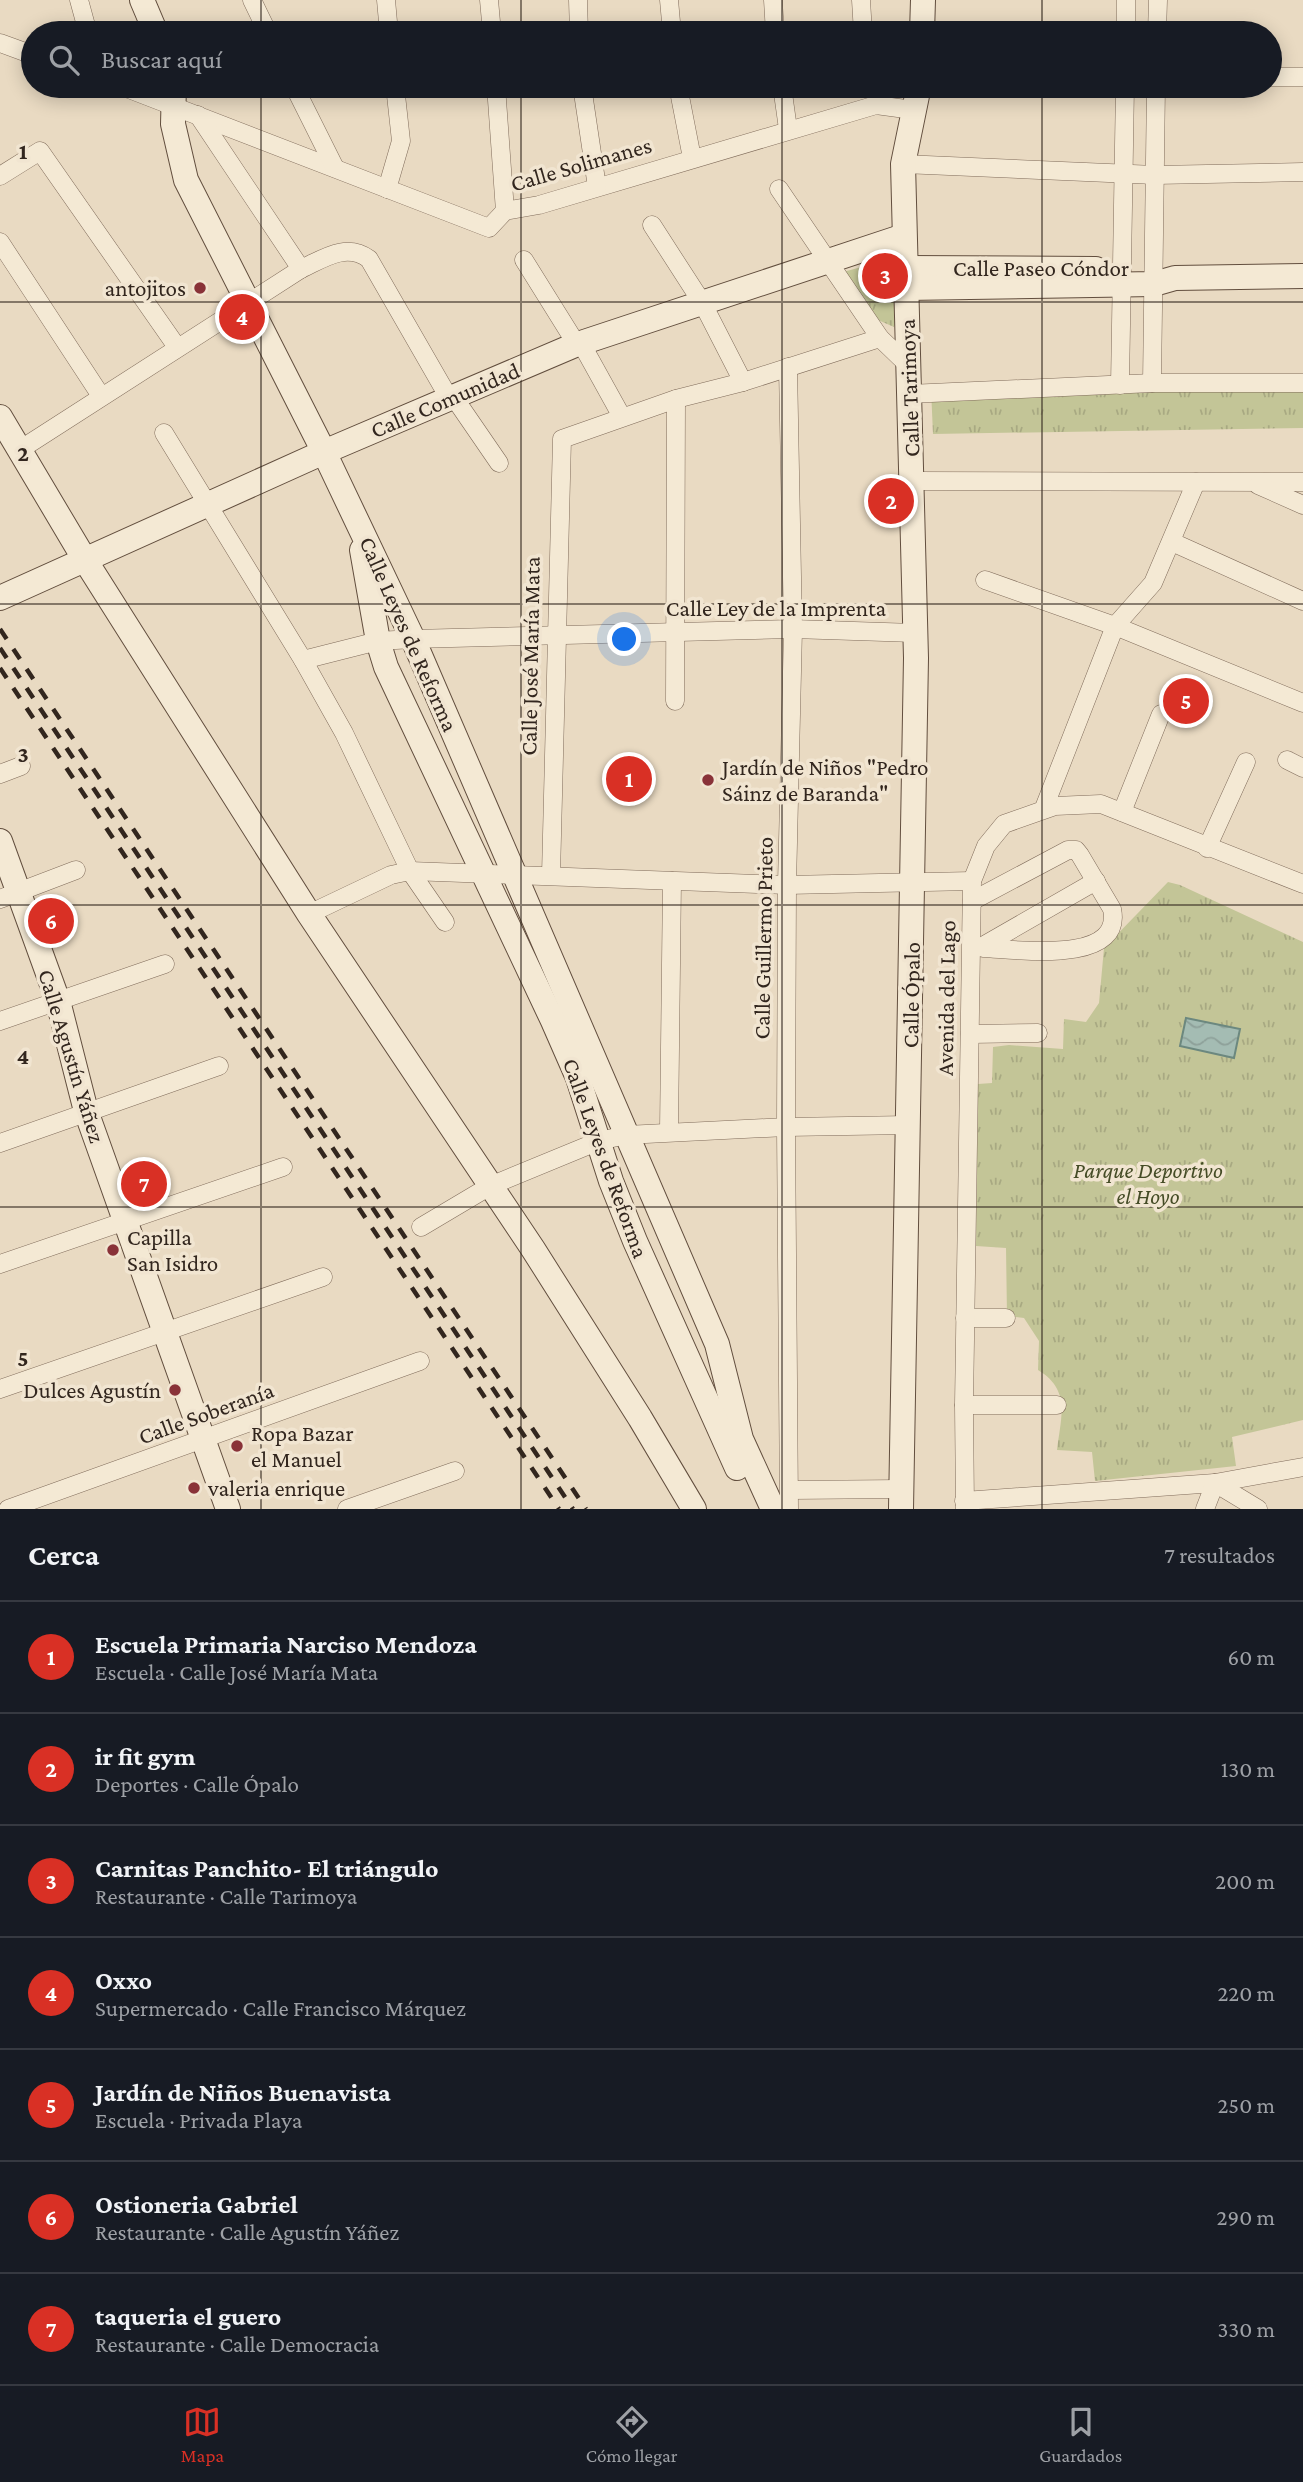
<!DOCTYPE html>
<html lang="es">
<head>
<meta charset="utf-8">
<style>
	:root { --surface:#171b24; --page:#20242c; --text:#f1f3f6; --muted:#9ea1a6; --line:#363941; --accent:#d93025 }
	body { margin:0; font-family:"Crimson Pro",serif; background:var(--page); color:var(--text) }
	.you { position:absolute; left:625px; top:640px; width:24px; height:24px; margin:-18px; border:5px solid #fff; border-radius:50%; background:#1a73e8; box-shadow:0 0 0 10px #1a73e833 }
	.badge { display:grid; place-items:center; width:46px; height:46px; border-radius:50%; background:var(--accent); color:#fff; font-size:23px; font-weight:700 }
	.pin { position:absolute; translate:-50% -50%; border:4px solid #fff; box-shadow:0 2px 7px #0006 }
	.list { margin:0; padding:0; list-style:none }
	h2 { display:flex; justify-content:space-between; align-items:center; height:91px; margin:0; padding:0 28px; font-size:30px }
	h2 small { font-size:23px; font-weight:400; color:var(--muted) }
	.list li { display:grid; grid-template-columns:46px 1fr auto; gap:21px; align-items:center; box-sizing:border-box; height:112px; padding:0 28px; border-top:2px solid var(--line) }
	.list b { display:block; font-size:26px; white-space:nowrap }
	.list p { margin:0; font-size:23px; white-space:nowrap; color:var(--muted) }
	.list em { font-size:23px; font-style:normal; color:var(--muted) }
	.icon { flex:none; width:38px; height:38px; fill:none; stroke:currentColor; stroke-width:2; stroke-linecap:round; stroke-linejoin:round }
	.map { position:relative; flex:none; width:1303px; height:1509px; overflow:hidden }
	.search { position:absolute; background:var(--surface); box-shadow:0 4px 18px #0003; left:21px; right:21px; top:21px; height:77px; display:flex; align-items:center; gap:18px; box-sizing:border-box; padding:0 24px; border-radius:38px; color:var(--muted); font-size:26px }
	.sheet { height:875px; background:var(--surface) }
	nav { display:flex; justify-content:space-around; align-items:center; box-sizing:border-box; height:98px; border-top:2px solid var(--line); background:var(--surface); font-size:19px; color:var(--muted) }
	nav a { display:grid; justify-items:center; gap:4px }
	nav .on { color:var(--accent) }
	.map>svg:first-child { display:block }
</style>
</head>
<body>
<div class="map">
<svg width="1303" height="1509" viewBox="0 0 1303 1509">
	<defs>
		<pattern id="park-tufts" width="24" height="20" patternUnits="userSpaceOnUse" patternTransform="scale(1.75)"><rect width="24" height="20" fill="#c3c597"/><path d="M3 7l-1-3M5 7V3M7 7l1-3M15 17l-1-3M17 17v-4M19 17l1-3" fill="none" stroke="#a8a982"/></pattern>
		<pattern id="water-waves" width="16" height="10" patternUnits="userSpaceOnUse" patternTransform="scale(1.75)"><rect width="16" height="10" fill="#a4bcb3"/><path d="M0 5q4-4 8 0t8 0" fill="none" stroke="#8ea19a"/></pattern>
	</defs>
	<rect width="100%" height="100%" fill="#e9dac2"/>
	<!-- park -->
	<g fill="url(#park-tufts)">
		<path d="M 880,262 L 893,287 L 901,295 L 894,327 L 878,320 L 843,272 Z"/>
		<path d="M 931,389 L 1303,390 L 1303,428 L 933,434 Z"/>
		<path d="M 1168,882 L 1180,885 L 1303,942 L 1303,1420 L 1232,1437 L 1236,1466 L 1095,1481 L 1092,1452 L 1057,1450 C 1061,1416 1071,1390 1038,1370 L 1039,1341 L 1024,1318 L 1007,1316 L 1006,1248 L 976,1246 L 978,1084 L 992,1083 L 993,1047 L 1009,1045 L 1063,1049 L 1064,1019 L 1086,1022 L 1099,1003 L 1104,948 Z"/>
	</g>
	<!-- water -->
	<path fill="url(#water-waves)" stroke="#6c887f" stroke-width="2" d="M 1186,1018 L 1240,1029 L 1234,1058 L 1180,1046 Z"/>
	<g fill="none" stroke-linecap="round" stroke-linejoin="round">
		<defs>
			<g id="street">
				<path d="M 79,0 L 88,33"/>
				<path d="M 252,0 L 268,33"/>
				<path d="M 386,0 L 389,33"/>
				<path d="M 489,0 L 492,33"/>
				<path d="M 578,0 L 579,33"/>
				<path d="M 669,0 L 672,33"/>
				<path d="M 773,0 L 775,33"/>
				<path d="M 861,0 L 863,33"/>
				<path d="M 1126,33 L 1126,0"/>
				<path d="M 1157,33 L 1158,0"/>
				<path d="M 0,43 L 33,55"/>
				<path d="M 1270,77 L 1303,77"/>
				<path d="M 121,86 L 489,228 L 505,211 L 539,205 L 876,105 L 913,110"/>
				<path d="M 294,86 L 335,168"/>
				<path d="M 496,86 L 505,211"/>
				<path d="M 582,86 L 597,187"/>
				<path d="M 678,86 L 692,158"/>
				<path d="M 782,86 L 788,129"/>
				<path d="M 198,115 L 301,269"/>
				<path d="M 903,164 L 1155,175 L 1303,172"/>
				<path d="M 0,176 L 40,151 L 177,347"/>
				<path d="M 387,189 L 401,141 L 395,86"/>
				<path d="M 779,189 L 880,338"/>
				<path d="M 652,225 L 703,304 L 743,382"/>
				<path d="M 0,242 L 101,396"/>
				<path d="M 524,260 L 577,345"/>
				<path d="M 581,343 L 622,417"/>
				<path d="M 788,367 L 793,629 L 787,885 L 786,1127 L 789,1509"/>
				<path d="M 1152,383 L 1156,86"/>
				<path d="M 1120,385 L 1125,86"/>
				<path d="M 909,394 L 1152,383 L 1303,383"/>
				<path d="M 453,396 L 499,463"/>
				<path d="M 164,433 L 303,660 L 344,733 L 410,871 L 445,922"/>
				<path d="M 21,449 L 301,269 C 323,259 346,242 369,259 L 449,398"/>
				<path d="M 912,481 L 1303,482"/>
				<path d="M 1258,485 L 1303,505"/>
				<path d="M 1172,542 L 1303,601"/>
				<path d="M 985,580 L 1115,626 L 1303,703"/>
				<path d="M 303,660 L 378,641 L 413,639 L 793,629 L 915,633"/>
				<path d="M 675,701 L 676,399"/>
				<path d="M 1287,760 L 1303,768"/>
				<path d="M 0,774 L 21,766"/>
				<path d="M 1044,808 L 1115,626 L 1153,583 L 1196,482"/>
				<path d="M 1122,812 L 1161,714"/>
				<path d="M 1207,848 L 1246,762"/>
				<path d="M 551,875 L 562,439 L 676,399 L 743,382 L 880,338 L 907,364"/>
				<path d="M 0,899 L 76,870"/>
				<path d="M 972,901 L 1068,850 L 1076,850 L 1080,855 L 1112,909 C 1124,966 1014,949 983,948"/>
				<path d="M 309,914 L 391,875 L 410,871 L 787,885 L 972,881"/>
				<path d="M 981,947 L 1096,881"/>
				<path d="M 0,1021 L 165,964"/>
				<path d="M 970,1034 L 1038,1033"/>
				<path d="M 669,1131 L 672,881"/>
				<path d="M 0,1143 L 219,1066"/>
				<path d="M 421,1227 L 490,1186 L 599,1141 L 626,1135 L 786,1127 L 909,1125"/>
				<path d="M 0,1264 L 283,1167"/>
				<path d="M 965,1318 L 1006,1318"/>
				<path d="M 0,1389 L 323,1277"/>
				<path d="M 964,1405 L 1057,1405"/>
				<path d="M 790,1490 L 901,1489"/>
				<path d="M 964,1501 L 1215,1483 L 1303,1467"/>
				<path d="M 8,1509 L 420,1361"/>
				<path d="M 347,1509 L 455,1471"/>
				<path d="M 965,1509 L 964,1405 L 972,881 L 986,846 L 1004,824 L 1055,806 L 1101,804 L 1303,884"/>
				<path d="M 1205,1509 L 1215,1483 L 1258,1509"/>
			</g>
			<g id="secondary">
				<path d="M 142,0 L 156,33"/>
				<path d="M 922,33 L 923,0"/>
				<path d="M 174,86 L 173,124 L 186,180 L 324,452 L 413,639 L 717,1344 L 741,1439 L 773,1509"/>
				<path d="M 905,268 L 1096,269"/>
				<path d="M 906,288 L 1154,284 L 1175,278 L 1303,276"/>
				<path d="M 0,417 L 85,560 L 309,914 L 533,1249 L 640,1418 L 694,1509"/>
				<path d="M 362,550 L 378,641 L 386,667 L 553,1021 L 578,1078 L 611,1181 L 635,1241 L 737,1468"/>
				<path d="M 0,598 L 324,452 L 575,345 L 904,236"/>
				<path d="M 0,841 L 58,1001 L 86,1111 L 228,1509"/>
				<path d="M 901,1509 L 916,658 L 903,164 L 919,86"/>
			</g>
		</defs>
		<!-- street casing -->
		<use href="#street" stroke="#806c5b" stroke-width="19"/>
		<!-- secondary casing -->
		<use href="#secondary" stroke="#624e3e" stroke-width="26"/>
		<!-- street -->
		<use href="#street" stroke="#f4e9d4" stroke-width="18"/>
		<!-- secondary -->
		<use href="#secondary" stroke="#f4e9d4" stroke-width="24"/>
		<!-- rail -->
		<g stroke="#32261e" stroke-width="4.5" stroke-dasharray="12 12" stroke-linecap="butt">
			<path d="M 0,629 L 586,1509"/>
			<path d="M 0,648 L 573,1509"/>
			<path d="M 0,668 L 559,1509"/>
		</g>
	</g>
	<!-- grid -->
	<path fill="none" stroke="#32261e" stroke-width="2" stroke-opacity="0.55" d="M 261,0 L 261,33M 521,0 L 521,33M 782,0 L 782,33M 1042,0 L 1042,33M 261,86 L 261,1509M 521,86 L 521,1509M 782,86 L 782,1509M 1042,86 L 1042,1509M 0,302 L 1303,302M 0,604 L 1303,604M 0,905 L 1303,905M 0,1207 L 1303,1207"/>
	<!-- markers -->
	<g fill="#893238" stroke="#f1e5d1" stroke-width="2.5">
		<circle cx="200" cy="288" r="7"/>
		<circle cx="708" cy="780" r="7"/>
		<circle cx="113" cy="1250" r="7"/>
		<circle cx="175" cy="1390" r="7"/>
		<circle cx="237" cy="1446" r="7"/>
		<circle cx="194" cy="1488" r="7"/>
	</g>
	<g text-anchor="middle" dominant-baseline="central" stroke-width="7" stroke-linejoin="round" paint-order="stroke">
		<!-- street labels -->
		<g font-size="23" fill="#32261e" stroke="#f1e5d1">
			<text transform="translate(581 164) rotate(-16)">Calle Solimanes</text>
			<text x="1041" y="268">Calle Paseo Cóndor</text>
			<text transform="translate(909 388) rotate(-92)">Calle Tarimoya</text>
			<text transform="translate(445 400) rotate(-23)">Calle Comunidad</text>
			<text x="776" y="608">Calle Ley de la Imprenta</text>
			<text transform="translate(409 634) rotate(66)">Calle Leyes de Reforma</text>
			<text transform="translate(530 656) rotate(-89)">Calle José María Mata</text>
			<text transform="translate(763 938) rotate(-89)">Calle Guillermo Prieto</text>
			<text transform="translate(911 995) rotate(-89)">Calle Ópalo</text>
			<text transform="translate(946 998) rotate(-89)">Avenida del Lago</text>
			<text transform="translate(72 1056) rotate(73)">Calle Agustín Yáñez</text>
			<text transform="translate(606 1158) rotate(70)">Calle Leyes de Reforma</text>
			<text transform="translate(206 1413) rotate(-20)">Calle Soberanía</text>
		</g>
		<!-- poi labels -->
		<g font-size="23" fill="#32261e" stroke="#f1e5d1" text-anchor="start">
			<text x="186" y="288" text-anchor="end">antojitos</text>
			<text x="722" y="767">Jardín de Niños "Pedro<tspan x="722" dy="26">Sáinz de Baranda"</tspan></text>
			<text x="127" y="1237">Capilla<tspan x="127" dy="26">San Isidro</tspan></text>
			<text x="161" y="1390" text-anchor="end">Dulces Agustín</text>
			<text x="251" y="1433">Ropa Bazar<tspan x="251" dy="26">el Manuel</tspan></text>
			<text x="208" y="1488">valeria enrique</text>
		</g>
		<!-- park labels -->
		<g font-size="23" font-style="italic" fill="#454c26" stroke="#f1e5d1">
			<text x="1148" y="1170">Parque Deportivo<tspan x="1148" dy="26">el Hoyo</tspan></text>
		</g>
	</g>
	<g font-size="23" text-anchor="middle" font-weight="bold" fill="#32261e" stroke="#f1e5d1" stroke-width="7" stroke-linejoin="round" paint-order="stroke">
		<text x="23" y="159">1</text>
		<text x="23" y="461">2</text>
		<text x="23" y="762">3</text>
		<text x="23" y="1064">4</text>
		<text x="23" y="1366">5</text>
	</g>
</svg>
<div class="you"></div>
<div class="pin badge" style="left:629px;top:779px">1</div>
<div class="pin badge" style="left:891px;top:501px">2</div>
<div class="pin badge" style="left:885px;top:276px">3</div>
<div class="pin badge" style="left:242px;top:317px">4</div>
<div class="pin badge" style="left:1186px;top:701px">5</div>
<div class="pin badge" style="left:51px;top:921px">6</div>
<div class="pin badge" style="left:144px;top:1184px">7</div>
<div class="search"><svg class="icon" aria-label="search" viewBox="0 0 24 24"><circle cx="10" cy="10" r="6"/><path d="M15 15l6 6"/></svg>Buscar aquí</div>
</div>
<section class="sheet">
<h2>Cerca<small>7 resultados</small></h2>
<ul class="list">
<li><span class="badge">1</span><div><b>Escuela Primaria Narciso Mendoza</b><p>Escuela · Calle José María Mata</p></div><em>60 m</em></li>
<li><span class="badge">2</span><div><b>ir fit gym</b><p>Deportes · Calle Ópalo</p></div><em>130 m</em></li>
<li><span class="badge">3</span><div><b>Carnitas Panchito- El triángulo</b><p>Restaurante · Calle Tarimoya</p></div><em>200 m</em></li>
<li><span class="badge">4</span><div><b>Oxxo</b><p>Supermercado · Calle Francisco Márquez</p></div><em>220 m</em></li>
<li><span class="badge">5</span><div><b>Jardín de Niños Buenavista</b><p>Escuela · Privada Playa</p></div><em>250 m</em></li>
<li><span class="badge">6</span><div><b>Ostioneria Gabriel</b><p>Restaurante · Calle Agustín Yáñez</p></div><em>290 m</em></li>
<li><span class="badge">7</span><div><b>taqueria el guero</b><p>Restaurante · Calle Democracia</p></div><em>330 m</em></li>
</ul>
</section>
<nav>
<a class="on"><svg class="icon" aria-label="map" viewBox="0 0 24 24"><path d="M3 6l6-2 6 2 6-2v14l-6 2-6-2-6 2zM9 4v14M15 6v14"/></svg>Mapa</a>
<a><svg class="icon" aria-label="directions" viewBox="0 0 24 24"><path d="M12 3l9 9-9 9-9-9zM9 14v-3h6M13 9l2 2-2 2"/></svg>Cómo llegar</a>
<a><svg class="icon" aria-label="saved" viewBox="0 0 24 24"><path d="M7 4h10v16l-5-4-5 4z"/></svg>Guardados</a>
</nav>
</body>
</html>
